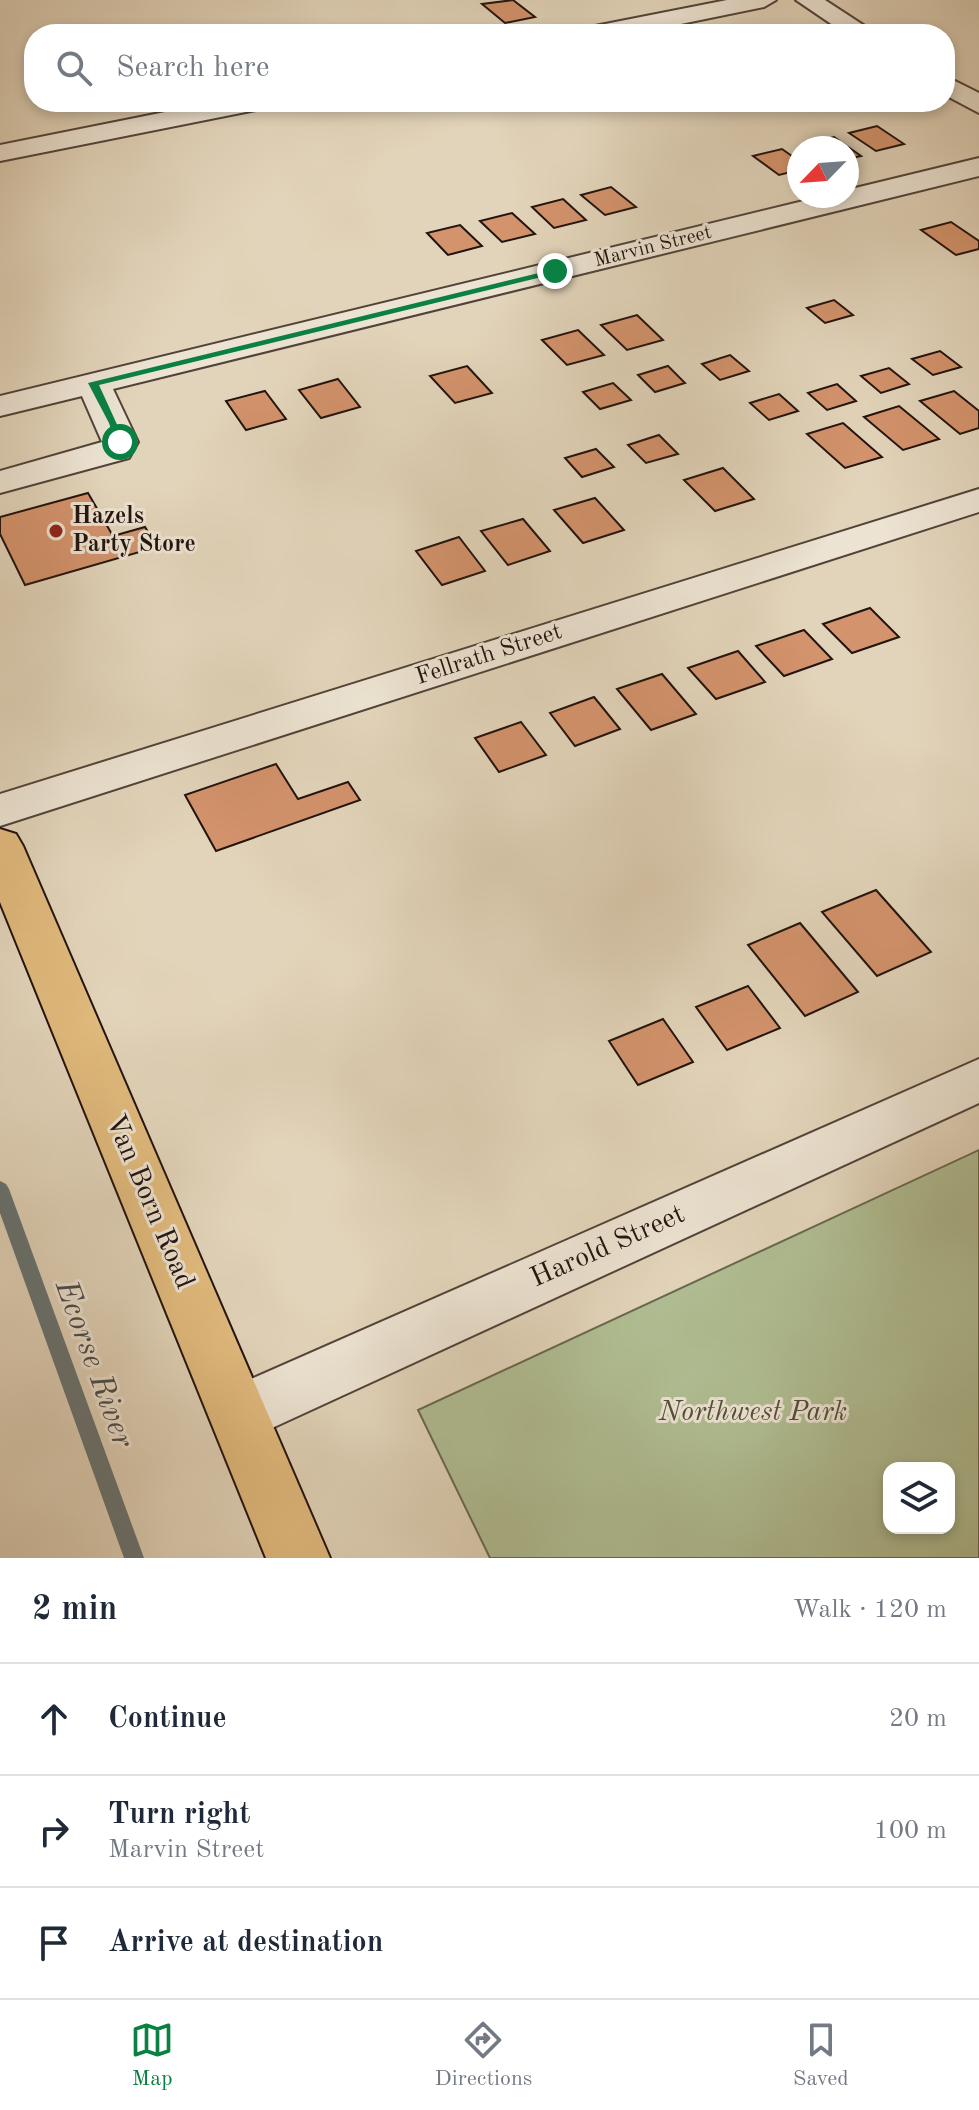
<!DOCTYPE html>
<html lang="en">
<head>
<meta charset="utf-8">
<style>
	:root { --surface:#fff; --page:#f2f2f3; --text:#1f2937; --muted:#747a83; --line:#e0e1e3; --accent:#0b8043 }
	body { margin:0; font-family:"Old Standard TT",serif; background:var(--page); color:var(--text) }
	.controls { position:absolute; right:24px; bottom:24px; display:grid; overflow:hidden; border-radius:16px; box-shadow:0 4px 12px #0003 }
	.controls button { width:72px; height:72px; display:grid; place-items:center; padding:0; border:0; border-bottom:2px solid var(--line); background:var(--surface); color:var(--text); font:40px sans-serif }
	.compass { position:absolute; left:787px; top:136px; width:72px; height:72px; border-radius:50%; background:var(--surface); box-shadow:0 4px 12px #0003; rotate:245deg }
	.stop { position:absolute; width:24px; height:24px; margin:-18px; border:6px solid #0b8043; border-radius:50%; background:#fff }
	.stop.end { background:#0b8043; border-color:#fff; box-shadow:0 2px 8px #0008 }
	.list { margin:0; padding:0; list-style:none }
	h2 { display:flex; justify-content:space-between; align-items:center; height:104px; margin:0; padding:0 32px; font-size:34px }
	h2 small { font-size:26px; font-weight:400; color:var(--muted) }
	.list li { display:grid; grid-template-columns:52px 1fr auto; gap:24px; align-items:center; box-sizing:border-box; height:112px; padding:0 32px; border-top:2px solid var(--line) }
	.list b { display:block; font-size:30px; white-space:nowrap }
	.list p { margin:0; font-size:26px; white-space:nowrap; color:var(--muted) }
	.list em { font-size:26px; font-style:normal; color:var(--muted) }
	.icon { flex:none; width:44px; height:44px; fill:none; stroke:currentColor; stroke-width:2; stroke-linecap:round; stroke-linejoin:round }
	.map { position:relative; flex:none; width:979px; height:1558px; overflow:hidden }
	.search { position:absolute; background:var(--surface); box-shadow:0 4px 12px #0003; left:24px; right:24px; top:24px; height:88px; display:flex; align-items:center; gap:20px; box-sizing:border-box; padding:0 28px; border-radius:32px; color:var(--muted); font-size:30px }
	.sheet { height:440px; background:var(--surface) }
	nav { display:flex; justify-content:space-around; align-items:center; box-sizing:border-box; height:112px; border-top:2px solid var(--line); background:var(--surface); font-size:22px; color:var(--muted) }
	nav a { display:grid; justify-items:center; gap:4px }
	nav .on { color:var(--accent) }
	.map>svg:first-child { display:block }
</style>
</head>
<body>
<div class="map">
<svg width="979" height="1558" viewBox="0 0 979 1558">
	<rect width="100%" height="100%" fill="#e2d4ba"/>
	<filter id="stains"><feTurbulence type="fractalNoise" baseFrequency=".0025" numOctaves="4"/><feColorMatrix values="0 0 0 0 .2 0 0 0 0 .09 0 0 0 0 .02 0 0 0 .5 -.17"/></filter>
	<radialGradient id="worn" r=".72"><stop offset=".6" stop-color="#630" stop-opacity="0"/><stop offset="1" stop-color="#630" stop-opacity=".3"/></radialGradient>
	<!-- green -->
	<path fill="#b0bd92" stroke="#696850" stroke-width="2" fill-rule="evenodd" d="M 979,1150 L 979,1558 L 490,1558 L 418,1410 ZM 889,1468 L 949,1468 L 949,1528 L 889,1528 Z"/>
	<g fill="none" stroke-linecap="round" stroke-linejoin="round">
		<!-- stream -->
		<path fill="#697575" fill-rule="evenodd" d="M 0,1181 L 6,1184 L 9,1189 L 144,1558 L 124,1558 L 0,1213 Z"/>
	</g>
	<!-- building -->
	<g fill="#d3936c" stroke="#22130e" stroke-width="2">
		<path d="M 513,0 L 535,17 L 505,23 L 482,4 Z"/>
		<path d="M 877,126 L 904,144 L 876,151 L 849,133 Z"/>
		<path d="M 834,137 L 861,156 L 847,159 L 847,148 L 811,148 L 806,144 Z"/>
		<path d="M 782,149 L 799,161 L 799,170 L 779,175 L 753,156 Z"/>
		<path d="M 611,187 L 636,207 L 605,215 L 581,195 Z"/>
		<path d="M 563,199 L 586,220 L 554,228 L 532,207 Z"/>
		<path d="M 512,213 L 535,234 L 502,242 L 480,221 Z"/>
		<path d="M 951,222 L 979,241 L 979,249 L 956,255 L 921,230 Z"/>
		<path d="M 460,225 L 482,246 L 448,255 L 427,233 Z"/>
		<path d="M 834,300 L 853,315 L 825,323 L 807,308 Z"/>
		<path d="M 637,315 L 663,340 L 627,350 L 601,325 Z"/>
		<path d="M 578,330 L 604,355 L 567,365 L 542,340 Z"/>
		<path d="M 940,351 L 961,367 L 933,375 L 912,359 Z"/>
		<path d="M 730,355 L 749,371 L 720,380 L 702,364 Z"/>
		<path d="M 467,366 L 492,393 L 455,403 L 430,376 Z"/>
		<path d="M 668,366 L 685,383 L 655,392 L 638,375 Z"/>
		<path d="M 889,368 L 909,384 L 881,393 L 861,376 Z"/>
		<path d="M 338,379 L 360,407 L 321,418 L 299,390 Z"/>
		<path d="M 613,383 L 631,400 L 600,409 L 583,392 Z"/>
		<path d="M 837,384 L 856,401 L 827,410 L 808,393 Z"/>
		<path d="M 265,391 L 286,419 L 246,430 L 226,401 Z"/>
		<path d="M 954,391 L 979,411 L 979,428 L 960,434 L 920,401 Z"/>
		<path d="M 779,394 L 798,411 L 769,420 L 750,403 Z"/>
		<path d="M 899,406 L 939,439 L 903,450 L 864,417 Z"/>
		<path d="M 843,423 L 882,457 L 845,468 L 807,434 Z"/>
		<path d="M 659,435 L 678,454 L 646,463 L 628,445 Z"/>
		<path d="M 596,449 L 614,467 L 582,477 L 565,458 Z"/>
		<path d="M 723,468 L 754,499 L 715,511 L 684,480 Z"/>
		<path d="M 88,493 L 113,536 L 145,527 L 157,547 L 25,585 L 0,534 L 0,517 Z"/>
		<path d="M 595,498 L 624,530 L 583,543 L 554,510 Z"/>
		<path d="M 523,519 L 550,551 L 508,565 L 481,531 Z"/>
		<path d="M 459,537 L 485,571 L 442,585 L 416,551 Z"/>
		<path d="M 870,608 L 899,637 L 852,653 L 823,624 Z"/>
		<path d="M 804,630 L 832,659 L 784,676 L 756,646 Z"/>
		<path d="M 738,651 L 765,682 L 716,699 L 688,668 Z"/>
		<path d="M 662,674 L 696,714 L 651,730 L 617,689 Z"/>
		<path d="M 594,697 L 620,729 L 575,746 L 550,713 Z"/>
		<path d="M 521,722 L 546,755 L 499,772 L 475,738 Z"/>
		<path d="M 276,764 L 298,799 L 348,782 L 360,800 L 216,851 L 185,795 Z"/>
		<path d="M 876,890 L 931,952 L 877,976 L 822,912 Z"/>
		<path d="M 800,923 L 858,992 L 805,1016 L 748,945 Z"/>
		<path d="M 748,986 L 780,1028 L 727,1050 L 696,1007 Z"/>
		<path d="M 663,1019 L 693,1062 L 638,1085 L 609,1041 Z"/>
	</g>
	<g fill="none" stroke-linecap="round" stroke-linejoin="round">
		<defs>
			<g id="minor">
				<path d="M 727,0 L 776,0 L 764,7 L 632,34 L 582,34 L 595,26 Z"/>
				<path d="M 796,0 L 825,0 L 877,34 L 846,34 Z"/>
				<path d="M 945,76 L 979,93 L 979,113 L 945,95 Z"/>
				<path d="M 215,102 L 269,102 L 266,108 L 256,110 L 0,161 L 0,145 Z"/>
				<path d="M 979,158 L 979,176 L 113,389 L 138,442 L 129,458 L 0,493 L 0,471 L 102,442 L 82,396 L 0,416 L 0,396 L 824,196 L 847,196 L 847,190 Z"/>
				<path d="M 979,489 L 979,512 L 0,826 L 0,794 Z"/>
				<path d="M 979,1059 L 979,1103 L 259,1434 L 238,1443 L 217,1434 L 208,1414 L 217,1394 Z"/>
			</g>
			<path id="major" d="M 0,829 L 16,834 L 23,846 L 330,1558 L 266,1558 L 0,902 Z"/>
		</defs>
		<!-- minor casing -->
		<use href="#minor" stroke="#524339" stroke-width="4"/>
		<!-- major casing -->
		<use href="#major" stroke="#22130e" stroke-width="4"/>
		<!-- minor -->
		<use href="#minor" fill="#ece3d2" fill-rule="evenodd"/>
		<!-- major -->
		<use href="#major" fill="#e1ba7d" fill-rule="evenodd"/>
	</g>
	<!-- route -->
	<path fill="#0b8043" d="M 555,269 L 558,273 L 99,385 L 125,442 L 120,445 L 115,442 L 109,423 L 88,383 Z"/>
	<!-- markers -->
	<circle fill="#8f2418" stroke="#ece3d2" stroke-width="3" cx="56" cy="531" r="8"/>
	<g text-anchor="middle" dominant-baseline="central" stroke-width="6" stroke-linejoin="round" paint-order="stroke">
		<!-- far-street labels -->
		<g font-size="20" fill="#22130e" stroke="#ece3d2">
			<text transform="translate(653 247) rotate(-14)">Marvin Street</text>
		</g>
		<!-- poi labels -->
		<g font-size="24" font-weight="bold" fill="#22130e" stroke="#ece3d2" text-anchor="start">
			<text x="72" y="517">Hazels<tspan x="72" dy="28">Party Store</tspan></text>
		</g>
		<!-- street labels -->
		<g font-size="24" fill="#22130e" stroke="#ece3d2">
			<text transform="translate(489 655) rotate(-18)">Fellrath Street</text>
		</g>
		<!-- near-street labels -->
		<g font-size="28" fill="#22130e" stroke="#ece3d2">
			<text transform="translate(149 1202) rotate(67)">Van Born Road</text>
			<text transform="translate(608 1247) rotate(-24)">Harold Street</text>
		</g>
		<!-- near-park labels -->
		<g font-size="28" font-style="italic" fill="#544e3c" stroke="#ece3d2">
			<text x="753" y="1413">Northwest Park</text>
		</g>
		<!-- near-water labels -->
		<g font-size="32" font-style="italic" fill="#4b4c4a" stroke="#ece3d2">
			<text transform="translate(93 1364) rotate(70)">Ecorse River</text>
		</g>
	</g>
	<rect width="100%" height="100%" filter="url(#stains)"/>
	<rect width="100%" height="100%" fill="url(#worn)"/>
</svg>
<div class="controls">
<button><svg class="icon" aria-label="layers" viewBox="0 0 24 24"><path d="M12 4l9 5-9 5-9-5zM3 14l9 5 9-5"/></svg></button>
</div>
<svg class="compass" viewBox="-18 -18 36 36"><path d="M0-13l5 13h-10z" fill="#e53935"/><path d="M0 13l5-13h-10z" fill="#747a83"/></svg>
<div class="stop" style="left:120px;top:442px"></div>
<div class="stop end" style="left:555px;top:271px"></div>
<div class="search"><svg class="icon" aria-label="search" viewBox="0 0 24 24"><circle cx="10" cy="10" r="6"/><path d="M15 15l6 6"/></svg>Search here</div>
</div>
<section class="sheet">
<h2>2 min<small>Walk · 120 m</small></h2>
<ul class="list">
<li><svg class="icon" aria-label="ahead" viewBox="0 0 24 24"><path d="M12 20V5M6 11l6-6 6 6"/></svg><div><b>Continue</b></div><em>20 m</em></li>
<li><svg class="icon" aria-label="right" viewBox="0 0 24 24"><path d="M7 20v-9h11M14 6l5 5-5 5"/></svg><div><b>Turn right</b><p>Marvin Street</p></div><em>100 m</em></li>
<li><svg class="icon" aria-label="arrive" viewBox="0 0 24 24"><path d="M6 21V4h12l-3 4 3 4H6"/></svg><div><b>Arrive at destination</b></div></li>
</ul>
</section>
<nav>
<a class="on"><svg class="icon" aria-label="map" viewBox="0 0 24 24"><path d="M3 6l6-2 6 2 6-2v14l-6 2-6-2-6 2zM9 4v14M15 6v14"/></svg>Map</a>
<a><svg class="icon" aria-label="directions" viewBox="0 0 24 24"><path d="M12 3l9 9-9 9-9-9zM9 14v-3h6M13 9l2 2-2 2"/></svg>Directions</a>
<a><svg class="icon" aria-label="saved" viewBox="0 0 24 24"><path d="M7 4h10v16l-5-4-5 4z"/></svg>Saved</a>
</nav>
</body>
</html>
